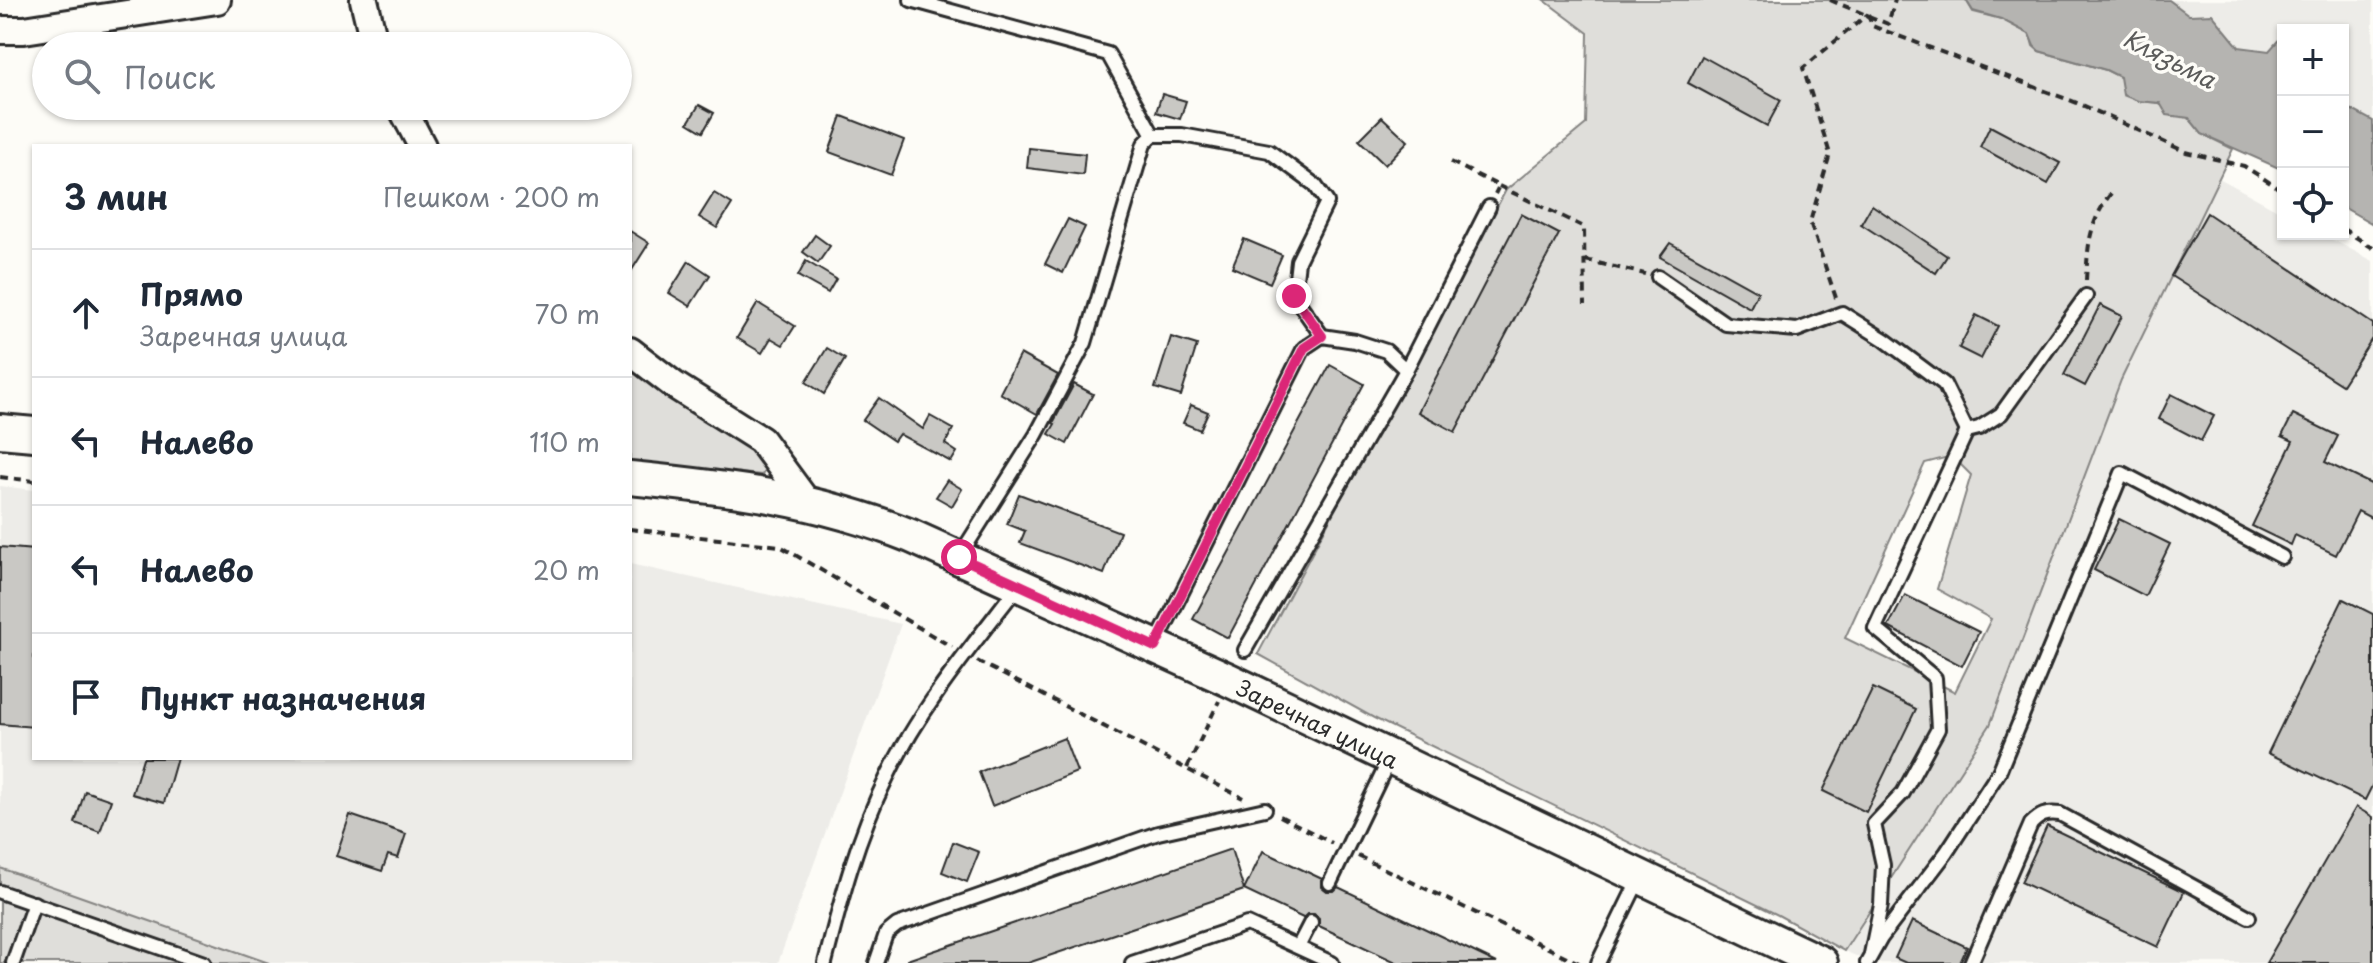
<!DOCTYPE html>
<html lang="ru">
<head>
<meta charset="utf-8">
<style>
	:root { --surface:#fff; --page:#f2f2f3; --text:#1f2937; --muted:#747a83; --line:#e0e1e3 }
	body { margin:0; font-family:"Playpen Sans",sans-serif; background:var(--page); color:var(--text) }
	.controls { position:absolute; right:24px; top:24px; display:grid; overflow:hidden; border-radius:0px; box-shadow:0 2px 6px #0004 }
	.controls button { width:72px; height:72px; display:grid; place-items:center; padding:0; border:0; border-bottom:2px solid var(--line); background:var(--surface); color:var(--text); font:40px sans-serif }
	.stop { position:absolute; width:24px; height:24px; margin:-18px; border:6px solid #db2777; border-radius:50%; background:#fff }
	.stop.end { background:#db2777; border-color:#fff; box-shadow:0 2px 8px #0008 }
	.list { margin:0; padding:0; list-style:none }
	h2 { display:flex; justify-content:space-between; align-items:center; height:104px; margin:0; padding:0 32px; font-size:34px }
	h2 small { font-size:26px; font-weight:400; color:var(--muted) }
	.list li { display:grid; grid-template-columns:52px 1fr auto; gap:24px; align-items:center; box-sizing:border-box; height:128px; padding:0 32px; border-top:2px solid var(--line) }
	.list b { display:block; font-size:30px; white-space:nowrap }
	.list p { margin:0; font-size:26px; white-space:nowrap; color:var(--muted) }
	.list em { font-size:26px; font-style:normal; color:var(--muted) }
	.icon { flex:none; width:44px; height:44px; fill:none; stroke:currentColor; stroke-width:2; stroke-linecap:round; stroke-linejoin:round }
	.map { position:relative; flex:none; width:2373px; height:963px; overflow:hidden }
	.search { position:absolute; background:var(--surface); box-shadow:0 2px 6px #0004; left:32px; top:32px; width:600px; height:88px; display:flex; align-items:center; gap:20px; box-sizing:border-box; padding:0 28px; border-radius:44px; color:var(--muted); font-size:30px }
	.panel { position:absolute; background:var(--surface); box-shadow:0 2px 6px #0004; left:32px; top:144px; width:600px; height:616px; border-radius:0px }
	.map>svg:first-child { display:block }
</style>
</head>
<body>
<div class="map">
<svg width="2373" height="963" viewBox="0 0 2373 963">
	<rect width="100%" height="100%" fill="#fdfcf7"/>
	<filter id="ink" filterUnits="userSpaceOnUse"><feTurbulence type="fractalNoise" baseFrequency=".0125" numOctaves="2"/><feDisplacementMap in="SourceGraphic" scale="16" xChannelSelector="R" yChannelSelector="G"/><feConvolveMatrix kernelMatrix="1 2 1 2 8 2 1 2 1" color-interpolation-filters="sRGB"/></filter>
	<g filter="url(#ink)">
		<!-- built -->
		<g fill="#edece8">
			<path d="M 2169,0 L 2373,0 L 2373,121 L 2343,105 L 2343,30 L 2283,30 L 2283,35 L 2270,51 L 2239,47 L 2212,14 L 2189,15 Z"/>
			<path d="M 2219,178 L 2283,213 L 2283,234 L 2322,234 L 2373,261 L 2373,963 L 1873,963 L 1844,951 L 1990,725 L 2121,380 Z"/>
			<path d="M 0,486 L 34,490 L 34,758 L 630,758 L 630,564 L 901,624 L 778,963 L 269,963 L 0,868 Z"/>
		</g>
		<!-- green -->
		<g fill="#dfdeda" stroke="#858482" stroke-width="2" fill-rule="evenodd">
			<path d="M 1544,0 L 1966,0 L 1973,12 L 2001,19 L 2030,34 L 2033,46 L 2039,51 L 2106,70 L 2120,77 L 2138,101 L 2160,103 L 2189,118 L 2202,134 L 2233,149 L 2121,380 L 1990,725 L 1844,951 L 1778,915 L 1374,718 L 1258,654 L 1506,190 L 1586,124 L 1588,33 ZM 1952,456 L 1971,475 L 1937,589 L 1991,619 L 1955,692 L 1845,638 L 1925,463 Z"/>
			<path d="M 630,362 L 756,448 L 767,464 L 762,475 L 630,463 Z"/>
			<path d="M 0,868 L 269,963 L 0,963 Z"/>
		</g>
		<!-- water -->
		<g fill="#b5b4b1" stroke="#7e7d7b" stroke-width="2">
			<path d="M 1966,0 L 2169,0 L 2189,15 L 2212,14 L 2239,47 L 2269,51 L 2283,35 L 2283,170 L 2202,134 L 2189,118 L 2167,115 L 2160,103 L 2138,101 L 2123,95 L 2120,77 L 2106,70 L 2039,51 L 2034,46 L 2029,34 L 2001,19 L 1973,11 Z"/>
			<path d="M 2343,105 L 2373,121 L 2373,224 L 2343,207 Z"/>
		</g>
		<!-- building -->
		<g fill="#c9c8c4" stroke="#2b2b2b" stroke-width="2">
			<path d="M 1702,56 L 1781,100 L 1767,126 L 1688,83 Z"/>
			<path d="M 1162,94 L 1186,101 L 1180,119 L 1156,112 Z"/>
			<path d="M 699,105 L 714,113 L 703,132 L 688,123 Z"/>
			<path d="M 842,116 L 904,140 L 891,175 L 829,152 Z"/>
			<path d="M 1382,117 L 1408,141 L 1385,165 L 1359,140 Z"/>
			<path d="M 1990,126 L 2060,163 L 2048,184 L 1980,147 Z"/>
			<path d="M 1029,148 L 1085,154 L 1083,175 L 1027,168 Z"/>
			<path d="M 714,193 L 732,204 L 717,228 L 699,217 Z"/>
			<path d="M 1872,205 L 1947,256 L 1936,273 L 1861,224 Z"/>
			<path d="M 2207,213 L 2373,324 L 2373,337 L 2342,385 L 2171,276 Z"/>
			<path d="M 1521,214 L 1559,234 L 1455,432 L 1418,412 Z"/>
			<path d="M 1068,219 L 1085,227 L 1063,273 L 1045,264 Z"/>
			<path d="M 630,231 L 649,243 L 630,273 Z"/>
			<path d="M 815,235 L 830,246 L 818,263 L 803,252 Z"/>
			<path d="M 1244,239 L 1282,255 L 1270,283 L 1232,267 Z"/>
			<path d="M 1670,243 L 1758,292 L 1750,308 L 1660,257 Z"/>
			<path d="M 689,261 L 710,275 L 690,306 L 669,293 Z"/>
			<path d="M 806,261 L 836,279 L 828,293 L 798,276 Z"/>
			<path d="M 758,303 L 795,326 L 783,345 L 771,338 L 762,353 L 737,338 Z"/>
			<path d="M 2100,305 L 2122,316 L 2085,386 L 2064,375 Z"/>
			<path d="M 1976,315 L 1998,326 L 1981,359 L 1959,348 Z"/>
			<path d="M 1171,337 L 1197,345 L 1181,396 L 1155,388 Z"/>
			<path d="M 827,348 L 845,359 L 824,394 L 806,382 Z"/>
			<path d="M 1020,354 L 1058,375 L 1037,414 L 1000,393 Z"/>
			<path d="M 1330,365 L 1364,384 L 1228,638 L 1193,619 Z"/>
			<path d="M 1074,384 L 1093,394 L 1067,444 L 1049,434 L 1055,424 L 1053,423 Z"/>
			<path d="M 2171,394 L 2214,416 L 2201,441 L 2159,419 Z"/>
			<path d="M 879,398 L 923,429 L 930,416 L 953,429 L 945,444 L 957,452 L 951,462 L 899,434 L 894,441 L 863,420 Z"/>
			<path d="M 1191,405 L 1208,412 L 1200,430 L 1183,423 Z"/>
			<path d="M 2293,414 L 2338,436 L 2325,462 L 2373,485 L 2373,519 L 2358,511 L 2336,555 L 2295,535 L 2291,545 L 2252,526 L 2293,441 L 2282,436 Z"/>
			<path d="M 947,480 L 962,489 L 952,506 L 936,497 Z"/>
			<path d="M 1019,494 L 1120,532 L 1104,574 L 1020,543 L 1025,531 L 1007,524 Z"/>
			<path d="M 2119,519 L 2170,544 L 2145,596 L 2094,570 Z"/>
			<path d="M 0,547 L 34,550 L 34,727 L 0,724 Z"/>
			<path d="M 1905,595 L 1979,632 L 1962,666 L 1888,627 Z"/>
			<path d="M 2343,599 L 2373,614 L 2373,784 L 2365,800 L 2268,753 Z"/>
			<path d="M 1873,688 L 1916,709 L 1866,812 L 1823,791 Z"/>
			<path d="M 1064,738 L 1077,772 L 992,806 L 979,772 Z"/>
			<path d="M 143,758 L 177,758 L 164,803 L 132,794 Z"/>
			<path d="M 85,791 L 111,800 L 100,832 L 75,823 Z"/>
			<path d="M 2356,807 L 2373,817 L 2373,963 L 2266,963 Z"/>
			<path d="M 350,815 L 406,834 L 398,858 L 388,855 L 382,871 L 336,856 Z"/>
			<path d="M 2047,826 L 2184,892 L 2158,947 L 2021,882 Z"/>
			<path d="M 953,842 L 979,852 L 967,882 L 942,872 Z"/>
			<path d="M 1231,849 L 1244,890 L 1028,963 L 907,963 L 907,960 Z"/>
			<path d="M 1263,851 L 1322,879 L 1322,887 L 1327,891 L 1334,891 L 1338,887 L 1497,963 L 1398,963 L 1319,926 L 1319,918 L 1314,914 L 1307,914 L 1303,918 L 1244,890 Z"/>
			<path d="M 1912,921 L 1967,947 L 1960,963 L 1906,963 L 1895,958 Z"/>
		</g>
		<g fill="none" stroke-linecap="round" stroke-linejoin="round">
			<defs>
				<g id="service">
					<path d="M 911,0 L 1108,54 L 1153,135"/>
					<path d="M 1658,277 L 1726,324 L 1797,330 L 1842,313 L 1885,340 L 1944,384 L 1967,431"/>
					<path d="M 959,557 L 1036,435 L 1085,343 L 1144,144 L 1153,135 L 1182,135 L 1269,151 L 1315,185 L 1327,202 L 1298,261 L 1294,296 L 1322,336"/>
					<path d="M 1156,644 L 1304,348 L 1322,336 L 1355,341 L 1386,351 L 1406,370 L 1489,207"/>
					<path d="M 1245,650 L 1406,370"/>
					<path d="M 1330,883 L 1389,760"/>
					<path d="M 0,892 L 204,963"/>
					<path d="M 1298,947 L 1311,922"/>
					<path d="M 1871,954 L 1881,905 L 1883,865 L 1874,824 L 1903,793 L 1938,729 L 1935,678 L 1875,628 L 1967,431 L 1979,428 L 2001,414 L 2086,296"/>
					<path d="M 13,963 L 34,903"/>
					<path d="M 825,963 C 841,899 857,837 887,777 C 920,708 972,646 1018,586"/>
					<path d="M 876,963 L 886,934 L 897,925 L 1158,833 L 1265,809"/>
					<path d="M 1132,963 L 1247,924 L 1332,963"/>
					<path d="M 1598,963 L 1639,879"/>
					<path d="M 1867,963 L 1881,938 L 1946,853 L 1999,772 L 2122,473 L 2282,557"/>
					<path d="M 1971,963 L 2031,824 C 2040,815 2046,812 2060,814 L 2249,917"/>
				</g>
				<g id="minor">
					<path d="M 364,0 L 375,46"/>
					<path d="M 0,30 L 24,30 L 217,0"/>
					<path d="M 401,106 L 422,146"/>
					<path d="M 630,351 L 674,385 L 761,440 L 806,501"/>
				</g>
				<g id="tertiary">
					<path d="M 0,431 L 34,434"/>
					<path id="s1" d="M 630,478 C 730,488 816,498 911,536 L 1229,680 L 1821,963"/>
				</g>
			</defs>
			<!-- service casing -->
			<use href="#service" stroke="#2b2b2b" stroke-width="18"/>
			<!-- minor casing -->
			<use href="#minor" stroke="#2b2b2b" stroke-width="32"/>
			<!-- tertiary casing -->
			<use href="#tertiary" stroke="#2b2b2b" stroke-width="38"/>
			<!-- path -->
			<g stroke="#2b2b2b" stroke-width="4" stroke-dasharray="8 6" stroke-linecap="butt">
				<path d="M 1830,0 L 1888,24 L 1895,0"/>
				<path d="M 1868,14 L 1872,26 L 2080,104 L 2186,152 L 2244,166 L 2283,191"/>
				<path d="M 1451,162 L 1499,186 L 1495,194"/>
				<path d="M 1499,186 L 1584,227 L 1585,305"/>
				<path d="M 2343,229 L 2373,248"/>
				<path d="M 1585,260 L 1645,274"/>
				<path d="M 2086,280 C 2088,244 2089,222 2112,192"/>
				<path d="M 1836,298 L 1810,222 L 1830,154 L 1803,68 L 1868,14"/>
				<path d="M 0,477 L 34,481"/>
				<path d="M 630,529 L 780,546 L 952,647"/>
				<path d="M 977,661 L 1243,798"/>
				<path d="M 1187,768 L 1219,701"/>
				<path d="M 1280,816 L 1332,843"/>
				<path d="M 1358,856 L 1579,963"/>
			</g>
			<!-- service -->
			<use href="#service" stroke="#fdfcf7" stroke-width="12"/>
			<!-- minor -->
			<use href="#minor" stroke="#fdfcf7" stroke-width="26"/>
			<!-- tertiary -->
			<use href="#tertiary" stroke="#fdfcf7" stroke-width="32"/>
		</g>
	</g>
	<g fill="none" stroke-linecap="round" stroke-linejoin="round" filter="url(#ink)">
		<!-- route -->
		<path stroke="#db2777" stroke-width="10" d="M 959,557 L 1155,647 L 1304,348 L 1322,336 L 1294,296"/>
	</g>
	<g text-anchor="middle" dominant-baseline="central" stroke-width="7" stroke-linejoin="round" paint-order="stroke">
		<!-- street labels -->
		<g font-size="22" fill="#2b2b2b" stroke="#fdfcf7">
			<text stroke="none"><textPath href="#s1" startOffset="736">Заречная улица</textPath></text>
		</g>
		<!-- water labels -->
		<g font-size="24" font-style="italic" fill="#5b5b5a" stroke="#fdfcf7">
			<text transform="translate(2170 58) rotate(27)">Клязьма</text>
		</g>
	</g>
</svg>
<div class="controls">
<button>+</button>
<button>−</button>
<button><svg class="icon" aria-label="locate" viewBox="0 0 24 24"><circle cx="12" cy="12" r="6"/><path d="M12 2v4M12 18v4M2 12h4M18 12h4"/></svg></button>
</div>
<div class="stop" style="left:959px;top:557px"></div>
<div class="stop end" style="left:1294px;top:296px"></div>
<div class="search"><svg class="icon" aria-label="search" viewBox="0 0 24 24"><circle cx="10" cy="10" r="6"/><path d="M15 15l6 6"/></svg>Поиск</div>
<section class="panel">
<h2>3 мин<small>Пешком · 200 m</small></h2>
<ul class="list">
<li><svg class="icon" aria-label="ahead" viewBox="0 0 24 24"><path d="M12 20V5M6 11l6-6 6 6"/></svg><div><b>Прямо</b><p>Заречная улица</p></div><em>70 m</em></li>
<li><svg class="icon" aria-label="left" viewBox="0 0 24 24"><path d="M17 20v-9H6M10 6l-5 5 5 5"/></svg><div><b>Налево</b></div><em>110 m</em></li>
<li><svg class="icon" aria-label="left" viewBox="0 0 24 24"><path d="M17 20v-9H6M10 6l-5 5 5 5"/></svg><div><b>Налево</b></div><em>20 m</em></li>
<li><svg class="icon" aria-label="arrive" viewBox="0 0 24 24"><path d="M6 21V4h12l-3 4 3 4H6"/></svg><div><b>Пункт назначения</b></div></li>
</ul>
</section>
</div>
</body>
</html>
